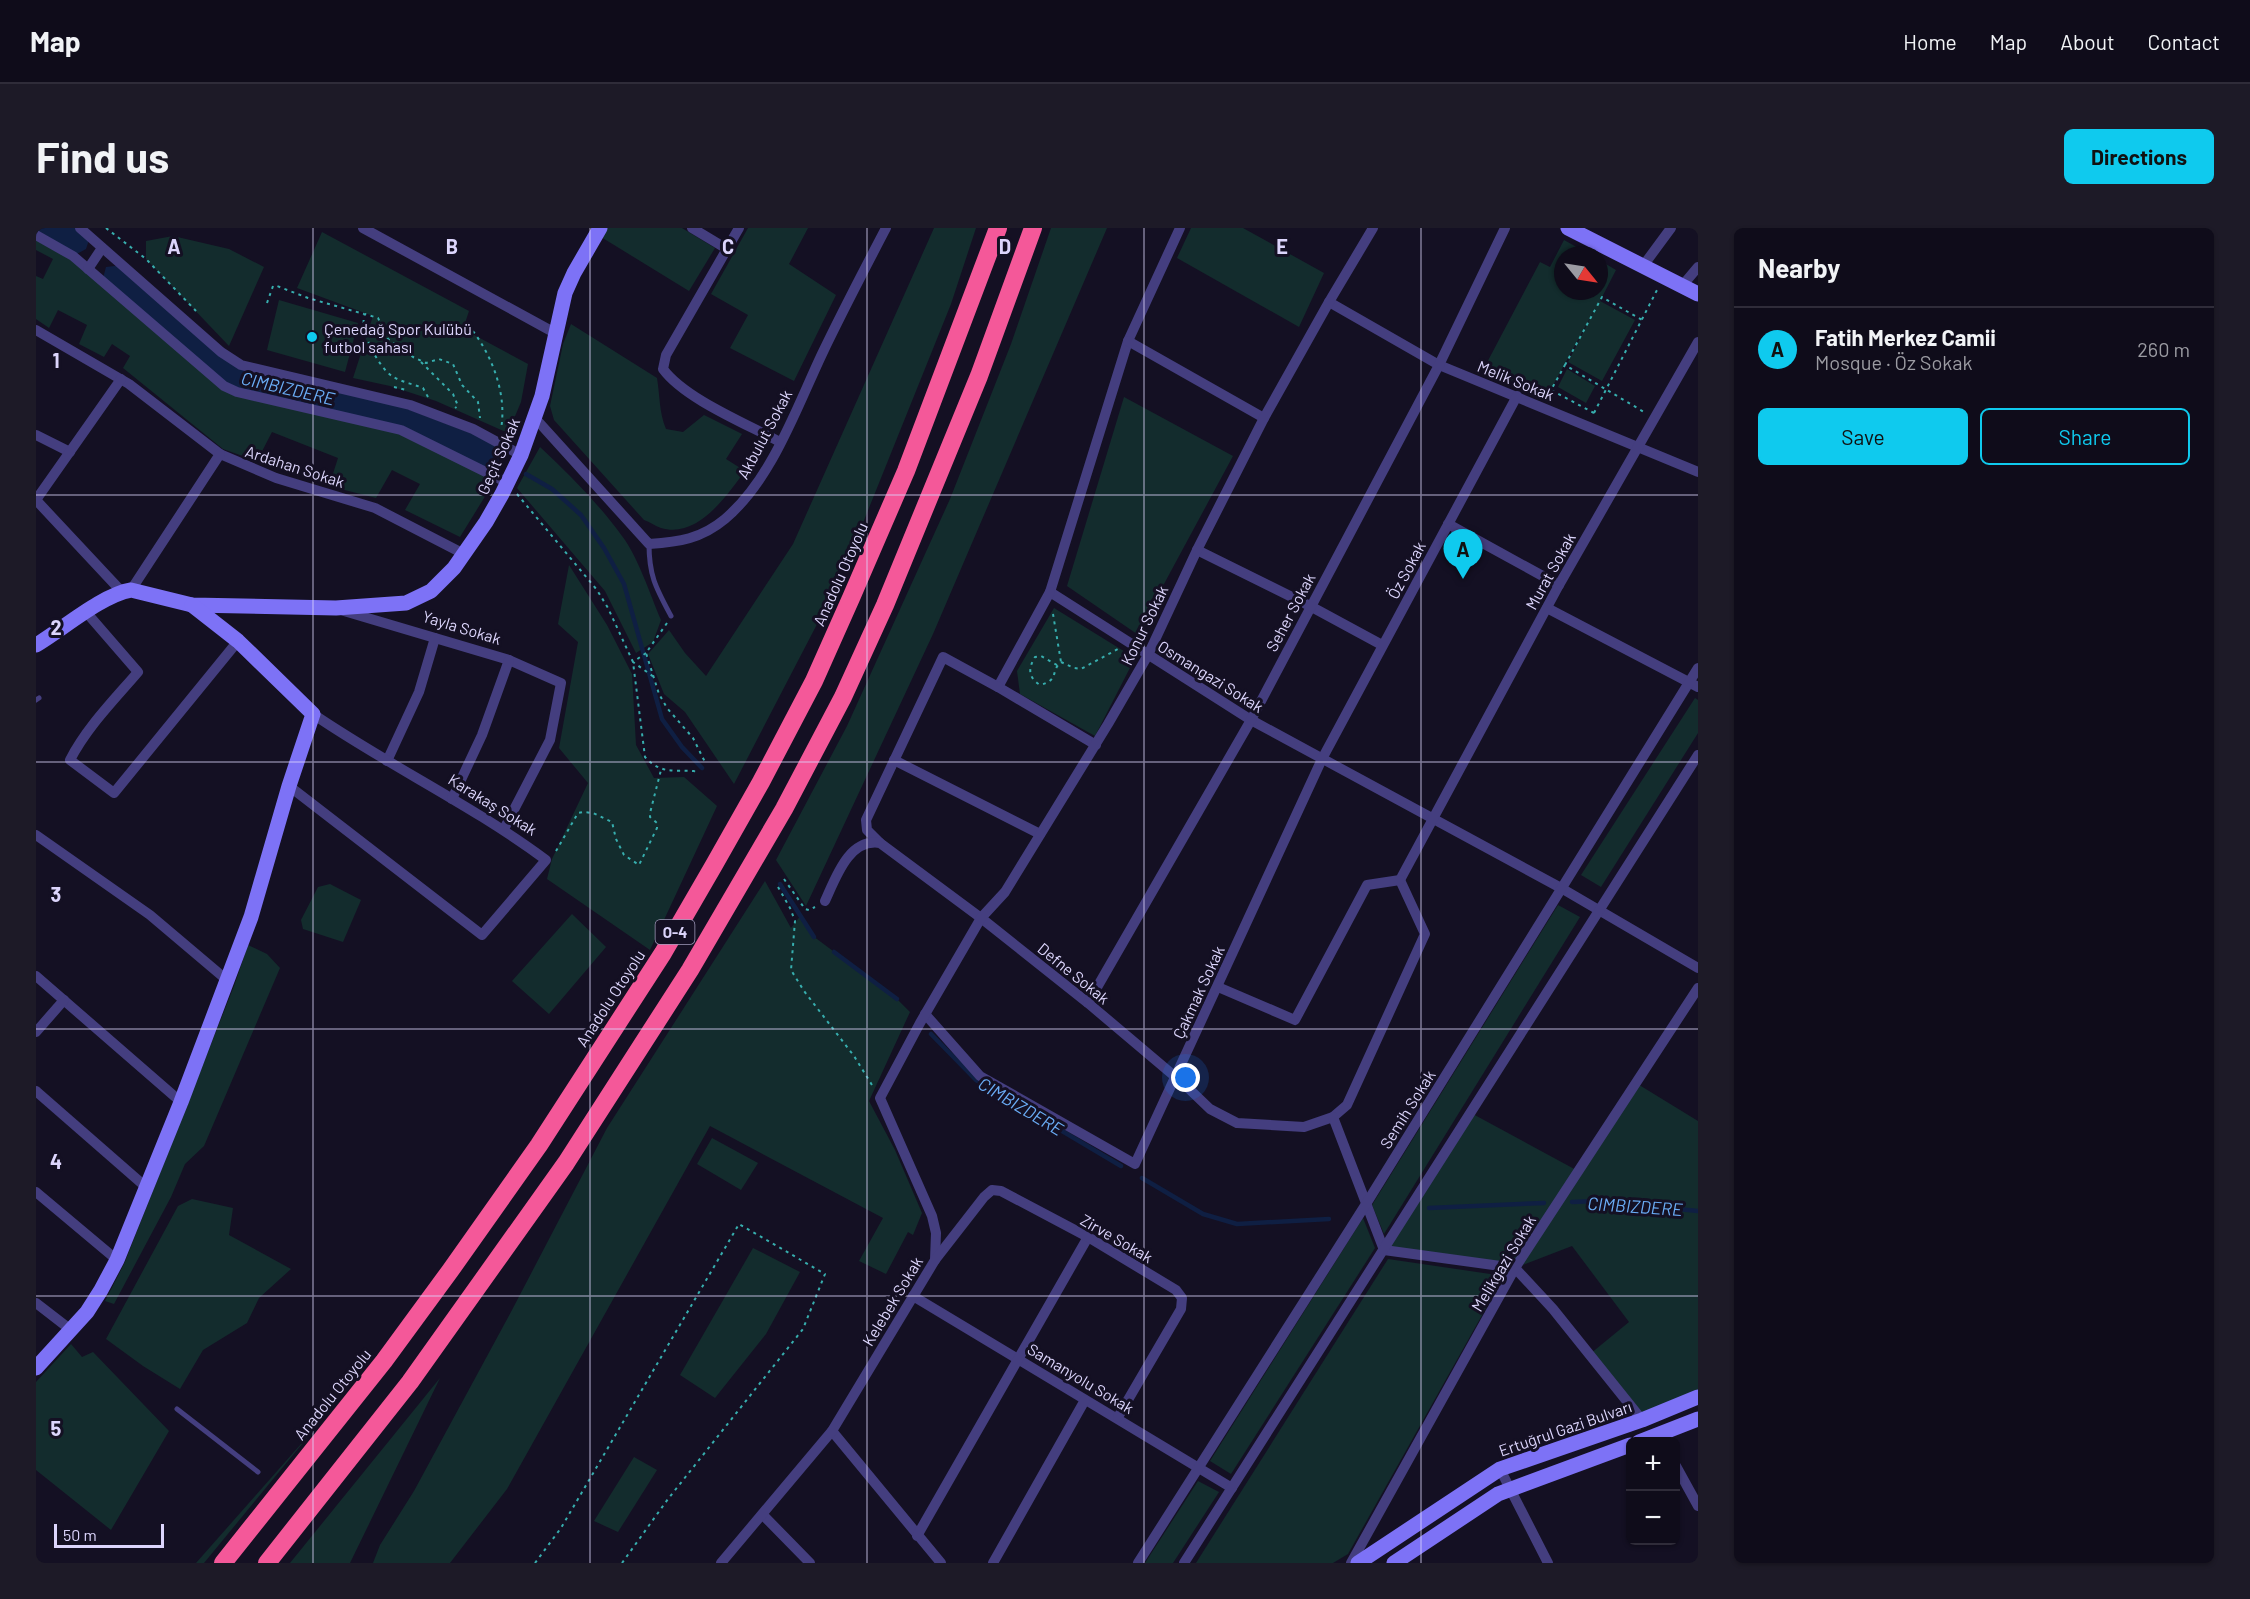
<!DOCTYPE html>
<html lang="en">
<head>
<meta charset="utf-8">
<style>
	:root { --surface:#0f0c1a; --page:#1d1a27; --text:#f1f3f6; --muted:#9b9ba2; --line:#2f2c39; --accent:#0fcaee }
	body { margin:0; font-family:Barlow,sans-serif; background:var(--page); color:var(--text) }
	.controls { position:absolute; right:18px; bottom:18px; display:grid; overflow:hidden; border-radius:9px; box-shadow:0 2px 4px #0004 }
	.controls button { width:54px; height:54px; display:grid; place-items:center; padding:0; border:0; border-bottom:2px solid var(--line); background:var(--surface); color:var(--text); font:30px sans-serif }
	.compass { position:absolute; left:1518px; top:18px; width:54px; height:54px; border-radius:50%; background:var(--surface); box-shadow:0 2px 4px #0004; rotate:120deg }
	.scale { position:absolute; left:18px; bottom:15px; width:110px; box-sizing:border-box; padding-left:6px; border:3px solid #dcd5fc; border-top:0; font-size:16px; line-height:21px; white-space:nowrap; color:#dcd5fc; -webkit-text-stroke:4px #141023; paint-order:stroke }
	.you { position:absolute; left:1150px; top:850px; width:21px; height:21px; margin:-15px; border:4px solid #fff; border-radius:50%; background:#1a73e8; box-shadow:0 0 0 9px #1a73e833 }
	.badge { display:grid; place-items:center; width:39px; height:39px; border-radius:50%; background:var(--accent); color:#111; font-size:20px; font-weight:700 }
	.pin { position:absolute; translate:-50% -50px; filter:drop-shadow(0 2px 3px #0008) }
	.pin::after { content:''; position:absolute; top:32px; width:21px; height:18px; background:inherit; clip-path:polygon(0 0,100% 0,50% 100%) }
	.list { margin:0; padding:0; list-style:none }
	h2 { display:flex; justify-content:space-between; align-items:center; height:78px; margin:0; padding:0 24px; font-size:26px }
	h2 small { font-size:20px; font-weight:400; color:var(--muted) }
	.list li { display:grid; grid-template-columns:39px 1fr auto; gap:18px; align-items:center; box-sizing:border-box; height:84px; padding:0 24px; border-top:2px solid var(--line) }
	.list b { display:block; font-size:22px; white-space:nowrap }
	.list p { margin:0; font-size:20px; white-space:nowrap; color:var(--muted) }
	.list em { font-size:20px; font-style:normal; color:var(--muted) }
	.actions { display:flex; gap:12px; padding:18px 24px }
	.actions a { flex:1; padding:14px 0; border:2px solid var(--accent); border-radius:9px; text-align:center; font-size:21px; color:var(--accent) }
	.actions .main { background:var(--accent); color:#111 }
	.map { position:relative; flex:none; width:1662px; height:1335px; overflow:hidden; border-radius:9px }
	header { display:flex; align-items:center; gap:36px; box-sizing:border-box; height:84px; padding:0 30px; background:var(--surface); border-bottom:2px solid var(--line) }
	header strong { font-size:28px }
	nav { display:flex; gap:33px; margin-inline-start:auto; font-size:21px }
	.intro { display:flex; align-items:center; justify-content:space-between; box-sizing:border-box; height:144px; padding:0 36px }
	h1 { margin:0; font-size:42px }
	.button { padding:15px 27px; border-radius:9px; background:var(--accent); color:#111; font-size:21px; font-weight:700 }
	main { display:flex; gap:36px; padding:0 36px }
	aside { flex:1; background:var(--surface); border-radius:9px; box-shadow:0 2px 4px #0004 }
	.map>svg:first-child { display:block }
</style>
</head>
<body>
<header>
<strong>Map</strong>
<nav><a>Home</a><a>Map</a><a>About</a><a>Contact</a></nav>
</header>
<div class="intro"><h1>Find us</h1><a class="button">Directions</a></div>
<main>
<div class="map">
<svg width="1662" height="1335" viewBox="0 0 1662 1335">
	<rect width="100%" height="100%" fill="#141023"/>
	<!-- green -->
	<g fill="#132c2d">
		<path d="M 570,0 L 646,0 L 679,20 L 653,63 L 565,9 Z"/>
		<path d="M 712,0 L 772,0 L 753,36 L 800,67 L 758,153 L 694,120 L 712,87 L 675,66 Z"/>
		<path d="M 898,0 L 940,0 L 915,76 L 804,352 L 698,556 L 649,484 L 628,466 L 612,426 L 633,402 L 649,425 L 670,448 L 757,316 Z"/>
		<path d="M 1015,0 L 1071,0 L 897,406 L 770,678 L 740,632 L 811,498 L 914,271 L 975,116 Z"/>
		<path d="M 1155,0 L 1207,0 L 1288,45 L 1263,99 L 1141,30 Z"/>
		<path d="M 286,4 L 433,83 L 427,101 L 492,136 L 485,174 L 472,205 L 400,173 L 354,158 L 317,150 L 337,88 L 261,60 Z"/>
		<path d="M 0,7 L 19,16 L 179,152 L 365,202 L 461,249 L 424,309 L 369,282 L 384,256 L 356,242 L 340,270 L 293,258 L 302,230 L 236,204 L 221,233 L 187,221 L 87,140 L 94,128 L 76,116 L 68,129 L 43,116 L 51,97 L 22,82 L 13,100 L 0,91 L 0,48 L 7,51 L 17,31 L 0,22 Z"/>
		<path d="M 137,8 L 193,21 L 228,39 L 193,118 L 110,31 L 110,13 Z"/>
		<path d="M 1528,12 L 1555,27 L 1527,27 L 1527,63 L 1563,63 L 1563,32 L 1580,42 L 1564,73 L 1599,92 L 1566,153 L 1532,134 L 1560,79 L 1509,172 L 1446,144 L 1504,34 L 1514,39 Z"/>
		<path d="M 243,72 L 322,95 L 309,144 L 231,122 Z"/>
		<path d="M 535,96 L 621,150 C 624,168 623,184 630,201 L 647,204 L 668,187 L 706,206 L 690,231 L 709,243 C 691,267 662,311 625,300 C 619,298 614,294 608,292 L 518,192 L 514,178 L 527,116 Z"/>
		<path d="M 1531,141 L 1559,158 L 1550,175 L 1522,159 Z"/>
		<path d="M 1088,169 L 1197,228 L 1101,406 L 1031,358 Z"/>
		<path d="M 504,219 C 533,246 562,275 586,308 C 602,329 614,366 625,392 L 617,414 L 600,425 L 569,363 L 481,260 Z"/>
		<path d="M 533,337 L 571,397 L 596,446 L 600,517 L 618,550 L 648,549 L 681,578 L 614,722 L 511,651 L 516,631 L 552,555 L 523,520 L 542,414 L 522,396 Z"/>
		<path d="M 1018,380 L 1099,430 L 1059,508 L 984,466 L 981,443 Z"/>
		<path d="M 1659,470 L 1662,472 L 1662,505 L 1565,659 L 1545,647 Z"/>
		<path d="M 729,653 L 755,700 L 765,687 L 777,708 L 861,771 L 874,784 L 833,873 L 859,922 L 886,985 L 877,1007 L 872,1004 L 850,1046 L 823,1033 L 847,990 L 674,898 L 471,1261 L 414,1335 L 337,1335 L 344,1317 L 378,1263 L 476,1082 L 571,900 Z"/>
		<path d="M 294,656 L 325,672 L 307,714 L 267,701 L 265,692 L 282,659 Z"/>
		<path d="M 1522,677 L 1544,689 L 1348,1006 L 1336,977 Z"/>
		<path d="M 536,686 L 570,719 L 513,786 L 476,753 Z"/>
		<path d="M 212,717 L 231,726 L 244,740 L 168,918 L 149,936 L 135,969 L 78,1076 L 69,1073 L 88,1036 L 198,758 Z"/>
		<path d="M 1600,855 L 1662,893 L 1662,1171 L 1606,1192 L 1554,1126 L 1593,1094 L 1536,1018 L 1479,1040 L 1348,1022 L 1435,885 L 1542,943 Z"/>
		<path d="M 676,910 L 722,935 L 705,962 L 661,936 Z"/>
		<path d="M 156,971 L 197,980 L 193,1007 L 255,1041 L 223,1070 L 211,1095 L 167,1122 L 144,1161 L 107,1138 L 70,1111 L 142,978 Z"/>
		<path d="M 1327,990 L 1339,1020 L 1195,1246 L 1174,1233 Z"/>
		<path d="M 717,1020 L 764,1044 L 730,1106 L 679,1170 L 644,1147 Z"/>
		<path d="M 1352,1031 L 1468,1048 L 1312,1326 L 1297,1335 L 1160,1335 Z"/>
		<path d="M 35,1116 L 46,1129 L 57,1124 L 133,1203 L 75,1302 L 0,1242 L 0,1154 Z"/>
		<path d="M 404,1150 L 314,1335 L 254,1335 Z"/>
		<path d="M 280,1199 L 168,1335 L 160,1335 Z"/>
		<path d="M 598,1229 L 621,1242 L 582,1304 L 558,1293 Z"/>
		<path d="M 1162,1253 L 1183,1264 L 1137,1335 L 1109,1335 Z"/>
	</g>
	<!-- water -->
	<g fill="#0f1f43">
		<path d="M 0,0 L 44,0 L 54,9 L 50,21 L 37,28 L 0,7 Z"/>
		<path d="M 87,37 L 195,131 L 332,166 L 471,219 L 463,230 L 461,249 L 389,212 L 201,164 L 66,54 L 70,39 Z"/>
	</g>
	<g fill="none" stroke-linecap="round" stroke-linejoin="round">
		<!-- stream -->
		<g stroke="#0f1f43" stroke-width="4.5">
			<path d="M 490,246 L 516,261 L 545,287 L 568,320 L 588,356 L 626,491 L 646,519 L 666,540"/>
			<path d="M 744,656 L 778,709"/>
			<path d="M 798,724 L 861,771"/>
			<path d="M 895,806 L 940,852 L 1085,938"/>
			<path d="M 1106,950 L 1167,986 L 1201,996 L 1293,991"/>
			<path d="M 1536,974 L 1562,973 L 1662,983"/>
			<path d="M 1393,980 L 1508,975"/>
		</g>
		<!-- path -->
		<g stroke="#37aeae" stroke-width="2" stroke-dasharray="3 4.5" stroke-linecap="butt">
			<path d="M 70,0 L 110,31 L 160,83"/>
			<path d="M 231,75 L 237,58 L 241,58 L 272,70 L 328,86"/>
			<path d="M 437,103 C 457,130 471,167 465,201"/>
			<path d="M 385,134 L 417,166 L 422,178 L 419,180"/>
			<path d="M 1529,137 L 1566,69 L 1606,92"/>
			<path d="M 358,159 L 370,162"/>
			<path d="M 392,169 L 387,160 C 377,156 365,154 356,148 C 343,140 322,101 329,86 L 342,90 L 352,111 L 377,129 L 390,135 L 403,131 L 417,136 L 426,157 L 442,174 L 444,190"/>
			<path d="M 1558,185 L 1515,162 L 1529,137 L 1608,184"/>
			<path d="M 1558,185 L 1621,62"/>
			<path d="M 481,266 L 561,362 L 572,380 L 597,434 L 609,529 C 625,546 636,542 658,543 L 662,546"/>
			<path d="M 1017,386 L 1025,434"/>
			<path d="M 631,395 L 610,425 L 623,466 L 631,480 L 657,510 L 669,534"/>
			<path d="M 610,425 L 597,434 L 618,449"/>
			<path d="M 1025,434 L 1038,440 L 1045,441 L 1082,421"/>
			<path d="M 1021,437 L 1005,428 L 999,429 C 992,441 992,449 1004,457 C 1024,452 1014,443 1025,434"/>
			<path d="M 520,623 L 542,585 L 547,584 L 557,585 L 576,594 L 580,611 L 588,627 L 603,637 L 621,600 L 621,595 L 614,589 L 614,585 L 625,542"/>
			<path d="M 748,651 L 769,681 L 773,682 L 779,679"/>
			<path d="M 742,659 L 754,680 L 759,693 L 755,742 L 768,763 L 818,828 L 836,857"/>
			<path d="M 499,1335 L 525,1300 L 703,996 L 789,1046 L 767,1101 L 632,1271 L 586,1335"/>
		</g>
		<!-- lane -->
		<g stroke="#443e7f" stroke-width="5">
			<path d="M 613,316 C 613,348 620,360 635,388"/>
			<path d="M 0,472 L 3,470"/>
			<path d="M 141,1181 L 222,1244"/>
		</g>
		<!-- street -->
		<g stroke="#443e7f" stroke-width="10">
			<path d="M 44,0 L 185,124 L 205,137 L 374,177 L 437,201 L 485,227"/>
			<path d="M 327,0 L 519,105"/>
			<path d="M 656,0 L 691,21"/>
			<path d="M 703,0 L 630,127 L 627,141 C 649,171 711,196 744,214"/>
			<path d="M 1144,0 L 1092,113 L 1014,364 L 1215,492 L 1525,660 L 1662,740"/>
			<path d="M 0,7 L 37,28 L 188,158 L 201,164 L 365,202 L 472,255"/>
			<path d="M 1607,38 L 1635,0"/>
			<path d="M 52,41 L 66,20"/>
			<path d="M 1646,58 L 1662,39"/>
			<path d="M 1293,74 L 1403,137 L 1662,244"/>
			<path d="M 0,102 L 93,156 L 184,226 L 240,250 L 339,280 L 428,326"/>
			<path d="M 1092,113 L 1228,190"/>
			<path d="M 499,190 L 613,316 C 643,314 665,311 689,291 C 736,251 760,181 786,126 C 806,84 828,42 850,0"/>
			<path d="M 0,207 L 34,224"/>
			<path d="M 0,272 L 85,151"/>
			<path d="M 0,272 L 86,364"/>
			<path d="M 1412,296 L 1523,357"/>
			<path d="M 1161,322 L 1274,378 L 1346,417"/>
			<path d="M 95,362 L 184,226"/>
			<path d="M 1014,364 L 962,459 L 1060,517"/>
			<path d="M 1511,380 L 1662,459"/>
			<path d="M 308,383 L 473,432 L 525,455 L 514,512 L 468,601"/>
			<path d="M 50,384 L 102,444 C 78,472 51,499 34,532 L 78,565 L 202,413"/>
			<path d="M 858,532 L 1004,606"/>
			<path d="M 351,533 L 383,464 L 399,410"/>
			<path d="M 253,558 L 446,707 L 510,632 C 436,577 353,538 277,486"/>
			<path d="M 416,571 L 446,507 L 473,432"/>
			<path d="M 0,607 L 114,687 L 192,753"/>
			<path d="M 844,615 L 831,602 L 830,592 L 907,429 L 962,459"/>
			<path d="M 1364,652 L 1523,357 L 1662,114"/>
			<path d="M 789,673 C 800,649 813,610 844,615 L 945,690 L 1052,775 L 1149,857 L 1174,881 L 1201,895 L 1268,899 L 1297,889 L 1311,877 L 1389,706 L 1364,652"/>
			<path d="M 0,748 L 145,874"/>
			<path d="M 1182,759 L 1259,792 L 1331,657 L 1364,652"/>
			<path d="M 1052,775 L 1215,492 L 1403,137 L 1469,0"/>
			<path d="M 889,786 L 944,848 L 1099,936 L 1286,531 L 1481,168"/>
			<path d="M 0,804 L 28,772"/>
			<path d="M 0,863 L 111,960"/>
			<path d="M 1297,889 L 1348,1022"/>
			<path d="M 0,964 L 81,1032"/>
			<path d="M 1348,1022 L 1479,1040 L 1517,1081 L 1606,1192"/>
			<path d="M 899,1032 L 900,1005 L 896,988 L 844,870 L 884,795 L 945,690 L 969,664 L 1072,496 L 1112,427 L 1161,322 L 1228,190 L 1293,74 L 1337,0"/>
			<path d="M 877,1068 L 1196,1260"/>
			<path d="M 0,1075 L 35,1102"/>
			<path d="M 796,1203 L 905,1335"/>
			<path d="M 1640,1238 L 1662,1278"/>
			<path d="M 1464,1241 L 1512,1335"/>
			<path d="M 727,1287 L 774,1335"/>
			<path d="M 881,1308 L 1052,1009"/>
			<path d="M 685,1335 L 796,1203 L 899,1032 L 948,969 L 956,962 L 965,963 L 1052,1009 L 1140,1062 L 1146,1070 L 1145,1081 L 1082,1189"/>
			<path d="M 957,1335 L 1049,1172"/>
			<path d="M 1102,1335 L 1330,976 L 1662,440"/>
			<path d="M 1148,1335 L 1662,527"/>
			<path d="M 1315,1335 L 1479,1040 L 1662,760"/>
		</g>
		<!-- secondary -->
		<g stroke="#7d72f6" stroke-width="15">
			<path d="M 1532,0 L 1662,66"/>
			<path d="M 0,417 C 27,401 66,367 95,362 L 156,377 L 300,380 L 370,375 L 395,363 L 418,340 L 450,294 L 466,266 L 485,227 L 506,168 L 529,65 L 538,45 L 564,0"/>
			<path d="M 0,1140 L 51,1084 L 65,1062 L 81,1032 L 145,874 L 215,689 L 253,558 L 277,486 L 202,413 L 156,377"/>
			<path d="M 1603,1214 L 1662,1191"/>
			<path d="M 1322,1335 L 1464,1241 L 1606,1192 L 1662,1169"/>
			<path d="M 1358,1335 L 1462,1266 L 1594,1217"/>
		</g>
		<!-- highway -->
		<g stroke="#f45899" stroke-width="18">
			<path d="M 187,1335 L 348,1133 L 414,1043 L 503,917 L 627,725 L 678,637 L 725,554 L 778,453 L 815,370 L 870,243 L 962,0"/>
			<path d="M 231,1335 L 374,1154 L 530,935 L 654,742 L 748,581 L 807,469 L 849,377 L 943,148 L 997,0"/>
		</g>
	</g>
	<!-- grid -->
	<path fill="none" stroke="#dcd5fc" stroke-width="1.5" stroke-opacity="0.55" d="M 277,0 L 277,1335M 554,0 L 554,1335M 831,0 L 831,1335M 1108,0 L 1108,1335M 1385,0 L 1385,1335M 0,267 L 1662,267M 0,534 L 1662,534M 0,801 L 1662,801M 0,1068 L 1662,1068"/>
	<!-- markers -->
	<circle fill="#0fcaee" stroke="#141023" stroke-width="2" cx="276" cy="109" r="6"/>
	<g text-anchor="middle" dominant-baseline="central" stroke-width="6" stroke-linejoin="round" paint-order="stroke">
		<!-- shield labels -->
		<rect fill="#141023" stroke="#a09abb" stroke-width="1.5" x="619.5" y="692" width="39" height="24" rx="4.5"/>
		<g font-size="15" font-weight="bold" fill="#dcd5fc">
			<text x="639" y="704">O-4</text>
		</g>
		<!-- poi labels -->
		<g font-size="16" fill="#dcd5fc" stroke="#141023" text-anchor="start">
			<text x="288" y="100">Çenedağ Spor Kulübü<tspan x="288" dy="18">futbol sahası</tspan></text>
		</g>
		<!-- street labels -->
		<g font-size="16" fill="#dcd5fc" stroke="#141023">
			<text transform="translate(1480 152) rotate(22)">Melik Sokak</text>
			<text transform="translate(728 206) rotate(-62)">Akbulut Sokak</text>
			<text transform="translate(462 228) rotate(-66)">Geçit Sokak</text>
			<text transform="translate(259 238) rotate(18)">Ardahan Sokak</text>
			<text transform="translate(1370 342) rotate(-62)">Öz Sokak</text>
			<text transform="translate(1514 343) rotate(-61)">Murat Sokak</text>
			<text transform="translate(804 346) rotate(-66)">Anadolu Otoyolu</text>
			<text transform="translate(1254 384) rotate(-62)">Seher Sokak</text>
			<text transform="translate(1108 397) rotate(-64)">Konur Sokak</text>
			<text transform="translate(426 399) rotate(17)">Yayla Sokak</text>
			<text transform="translate(1175 448) rotate(32)">Osmangazi Sokak</text>
			<text transform="translate(457 576) rotate(32)">Karakaş Sokak</text>
			<text transform="translate(1038 745) rotate(39)">Defne Sokak</text>
			<text transform="translate(1162 764) rotate(-65)">Çakmak Sokak</text>
			<text transform="translate(574 770) rotate(-57)">Anadolu Otoyolu</text>
			<text transform="translate(1371 881) rotate(-58)">Semih Sokak</text>
			<text transform="translate(1081 1010) rotate(30)">Zirve Sokak</text>
			<text transform="translate(1467 1035) rotate(-59)">Melikgazi Sokak</text>
			<text transform="translate(856 1073) rotate(-59)">Kelebek Sokak</text>
			<text transform="translate(1045 1150) rotate(31)">Samanyolu Sokak</text>
			<text transform="translate(296 1166) rotate(-51)">Anadolu Otoyolu</text>
			<text transform="translate(1529 1200) rotate(-19)">Ertuğrul Gazi Bulvarı</text>
		</g>
		<!-- water labels -->
		<g font-size="18" font-style="italic" fill="#6aacf5" stroke="#141023">
			<text transform="translate(252 160) rotate(13)">CIMBIZDERE</text>
			<text transform="translate(985 878) rotate(31)">CIMBIZDERE</text>
			<text transform="translate(1599 978) rotate(4)">CIMBIZDERE</text>
		</g>
	</g>
	<g font-size="20" text-anchor="middle" font-weight="bold" fill="#dcd5fc" stroke="#141023" stroke-width="6" stroke-linejoin="round" paint-order="stroke">
		<text x="138" y="26">A</text>
		<text x="416" y="26">B</text>
		<text x="692" y="26">C</text>
		<text x="969" y="26">D</text>
		<text x="1246" y="26">E</text>
		<text x="20" y="140">1</text>
		<text x="20" y="407">2</text>
		<text x="20" y="674">3</text>
		<text x="20" y="941">4</text>
		<text x="20" y="1208">5</text>
	</g>
</svg>
<div class="controls">
<button>+</button>
<button>−</button>
</div>
<svg class="compass" viewBox="-18 -18 36 36"><path d="M0-13l5 13h-10z" fill="#e53935"/><path d="M0 13l5-13h-10z" fill="#9b9ba2"/></svg>
<div class="scale">50 m</div>
<div class="you"></div>
<div class="pin badge" style="left:1427px;top:351px">A</div>
</div>
<aside>
<h2>Nearby<small></small></h2>
<ul class="list">
<li><span class="badge">A</span><div><b>Fatih Merkez Camii</b><p>Mosque · Öz Sokak</p></div><em>260 m</em></li>
</ul>
<div class="actions"><a class="main">Save</a><a>Share</a></div>
</aside>
</main>
</body>
</html>
